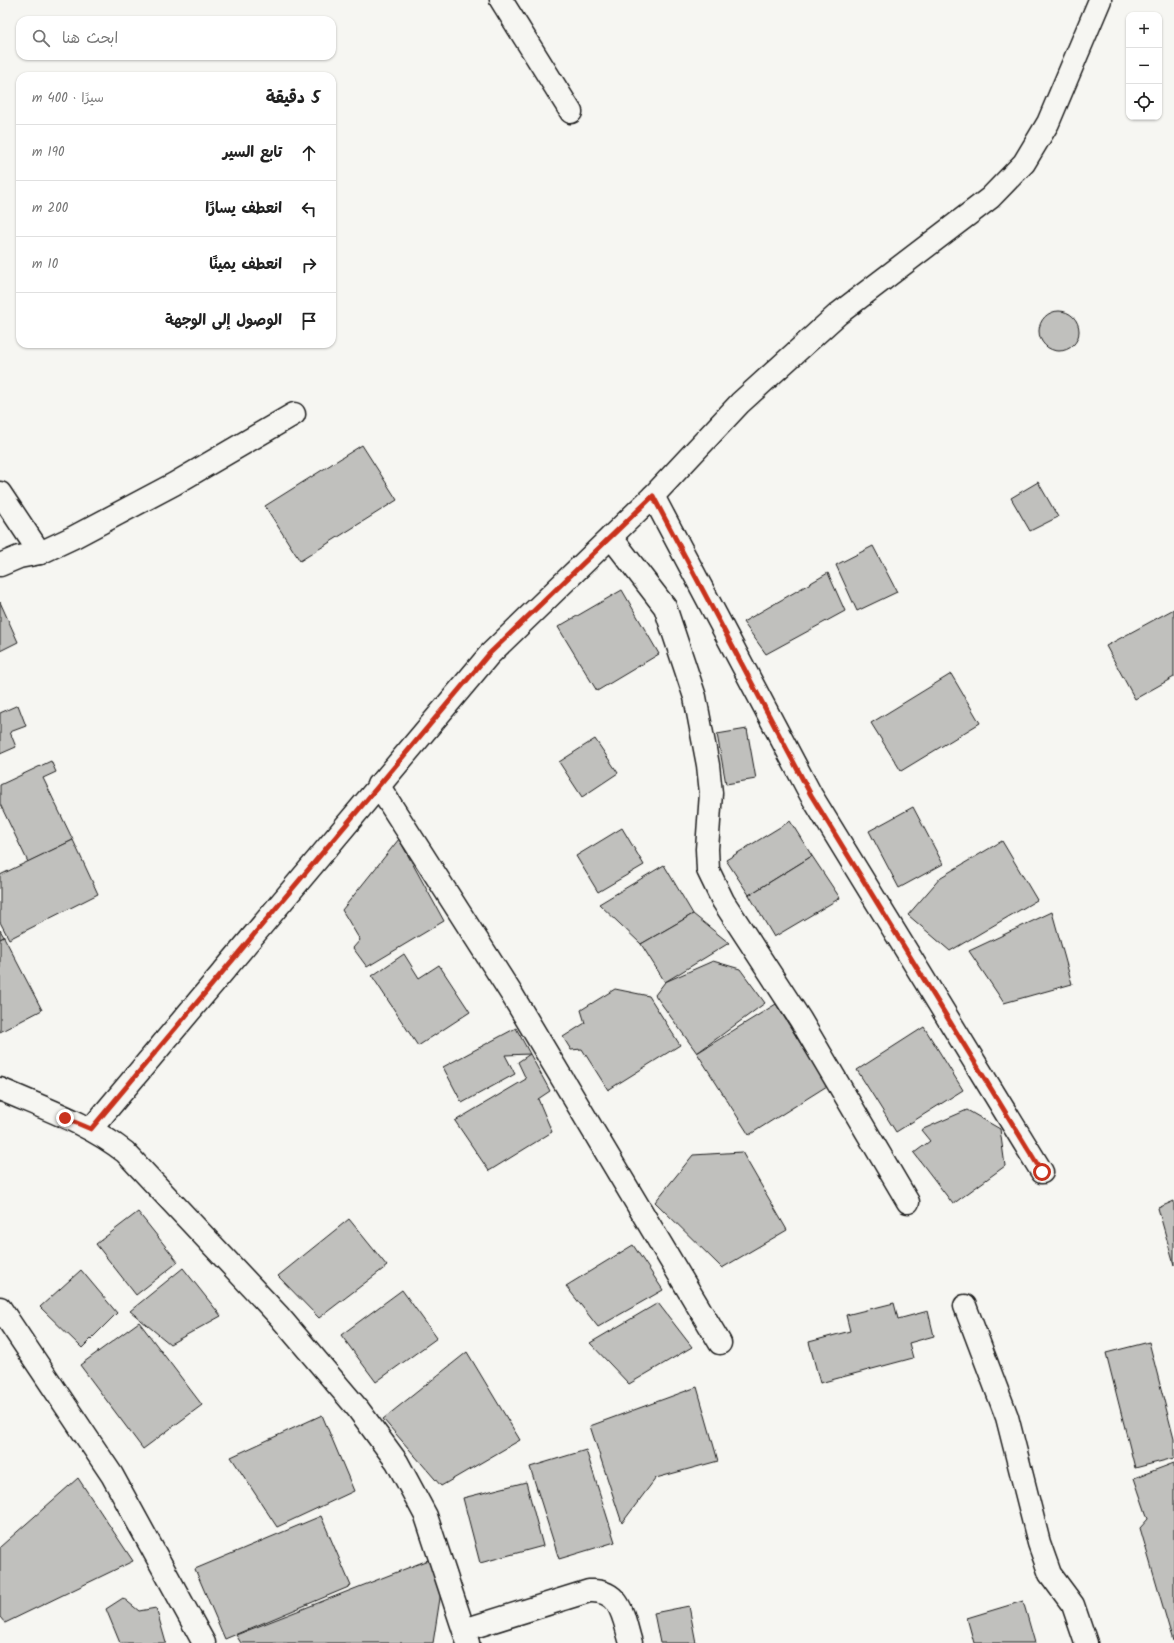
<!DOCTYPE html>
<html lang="ar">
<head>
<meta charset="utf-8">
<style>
	:root { --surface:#fff; --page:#f6f6f6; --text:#222; --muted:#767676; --line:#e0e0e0 }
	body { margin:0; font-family:Kalam,"Playpen Sans Arabic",sans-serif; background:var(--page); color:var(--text); direction:rtl }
	.controls { position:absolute; right:12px; top:12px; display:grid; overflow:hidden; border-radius:8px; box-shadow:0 1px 3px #0004 }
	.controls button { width:36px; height:36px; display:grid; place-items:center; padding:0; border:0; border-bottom:1px solid var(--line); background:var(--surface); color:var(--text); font:20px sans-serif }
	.stop { position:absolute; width:12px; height:12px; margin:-9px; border:3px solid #c8321e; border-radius:50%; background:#fff }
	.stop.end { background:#c8321e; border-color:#fff; box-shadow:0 1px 4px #0008 }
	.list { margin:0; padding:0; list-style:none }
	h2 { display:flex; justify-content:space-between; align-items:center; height:52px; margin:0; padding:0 16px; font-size:17px }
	h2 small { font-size:13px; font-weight:400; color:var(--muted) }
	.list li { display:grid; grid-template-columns:26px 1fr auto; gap:12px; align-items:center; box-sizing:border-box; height:56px; padding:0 16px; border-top:1px solid var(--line) }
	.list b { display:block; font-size:15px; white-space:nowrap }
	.list em { font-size:13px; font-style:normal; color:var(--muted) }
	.icon { flex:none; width:22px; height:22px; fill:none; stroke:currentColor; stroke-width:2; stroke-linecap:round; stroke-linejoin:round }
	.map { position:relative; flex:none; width:1174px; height:1643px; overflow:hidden; direction:ltr }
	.search { position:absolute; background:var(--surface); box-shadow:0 1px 3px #0004; left:16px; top:16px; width:320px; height:44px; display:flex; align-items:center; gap:10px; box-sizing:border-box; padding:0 14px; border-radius:12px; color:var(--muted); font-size:15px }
	.panel { position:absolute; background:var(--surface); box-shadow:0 1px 3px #0004; left:16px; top:72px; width:320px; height:276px; border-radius:12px; direction:rtl }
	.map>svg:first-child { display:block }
</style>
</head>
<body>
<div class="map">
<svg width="1174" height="1643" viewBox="0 0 1174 1643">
	<rect width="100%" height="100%" fill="#f6f6f2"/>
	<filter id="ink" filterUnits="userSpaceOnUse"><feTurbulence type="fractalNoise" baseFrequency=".025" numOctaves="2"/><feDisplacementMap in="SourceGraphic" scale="8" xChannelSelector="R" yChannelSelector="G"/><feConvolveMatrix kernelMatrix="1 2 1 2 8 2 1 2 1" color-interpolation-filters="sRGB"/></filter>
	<g filter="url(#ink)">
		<!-- building -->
		<g fill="#c0c0bd" stroke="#1c1c1c">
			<circle cx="1059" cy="331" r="20"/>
			<path d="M 362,445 L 397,500 L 300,561 L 265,506 Z"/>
			<path d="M 1038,482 L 1058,517 L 1030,531 L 1011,498 Z"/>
			<path d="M 873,546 L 897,592 L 857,611 L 836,565 Z"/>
			<path d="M 828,573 L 845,611 L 766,654 L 743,622 Z"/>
			<path d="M 622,590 L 659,654 L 597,691 L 558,627 Z"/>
			<path d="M 0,602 L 18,642 L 0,651 Z"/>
			<path d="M 1174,609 L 1174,677 L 1135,699 L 1106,646 Z"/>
			<path d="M 951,674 L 980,723 L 901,771 L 871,723 Z"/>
			<path d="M 18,705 L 26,726 L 10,732 L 16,747 L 0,754 L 0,713 Z"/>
			<path d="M 747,729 L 756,779 L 726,784 L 717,734 Z"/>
			<path d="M 595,739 L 618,773 L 582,797 L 559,762 Z"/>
			<path d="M 51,761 L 56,772 L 43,778 L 73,840 L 28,862 L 0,804 L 0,785 Z"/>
			<path d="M 913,807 L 943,864 L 899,888 L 869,831 Z"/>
			<path d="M 790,821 L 812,856 L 749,895 L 726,860 Z"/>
			<path d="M 622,828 L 644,865 L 598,892 L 576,856 Z"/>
			<path d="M 399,839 L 444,921 L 367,967 L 353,948 L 360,940 L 342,910 Z"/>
			<path d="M 73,840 L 98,894 L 9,939 L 0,922 L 0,875 Z"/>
			<path d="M 1002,841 L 1037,900 L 950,951 L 908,915 L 941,877 Z"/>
			<path d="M 812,856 L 840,898 L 774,937 L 749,895 Z"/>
			<path d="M 664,865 L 693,914 L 641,944 L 599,904 Z"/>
			<path d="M 1052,912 L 1072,984 L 1004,1003 L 969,951 Z"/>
			<path d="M 693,914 L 729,943 L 665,982 L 641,944 Z"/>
			<path d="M 0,930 L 4,937 L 0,939 Z"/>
			<path d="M 4,937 L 42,1010 L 0,1032 L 0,939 Z"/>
			<path d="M 404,954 L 419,978 L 439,965 L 470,1012 L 418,1046 L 372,976 Z"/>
			<path d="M 713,961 L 740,969 L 765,1003 L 697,1053 L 655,995 L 665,982 Z"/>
			<path d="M 615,989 L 649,996 L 680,1045 L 608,1090 L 582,1049 L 571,1050 L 563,1037 L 585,1023 L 581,1010 Z"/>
			<path d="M 776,1004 L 827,1086 L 749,1135 L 697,1053 Z"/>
			<path d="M 924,1027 L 963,1090 L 896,1132 L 857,1070 Z"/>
			<path d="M 516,1028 L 530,1054 L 505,1055 L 515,1074 L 462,1103 L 443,1067 Z"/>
			<path d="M 530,1054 L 550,1091 L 538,1099 L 552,1132 L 489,1171 L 455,1121 L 526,1079 L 518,1062 Z"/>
			<path d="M 967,1110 L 1000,1129 L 1005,1166 L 953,1204 L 914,1153 L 930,1141 L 921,1130 Z"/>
			<path d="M 742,1152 L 787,1230 L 722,1268 L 655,1202 L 693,1155 Z"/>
			<path d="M 1174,1201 L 1174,1265 L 1158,1208 Z"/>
			<path d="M 138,1212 L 178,1262 L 136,1295 L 96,1244 Z"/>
			<path d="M 349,1219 L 387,1266 L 319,1318 L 278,1276 Z"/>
			<path d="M 633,1245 L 663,1290 L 598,1327 L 566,1286 Z"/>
			<path d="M 183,1268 L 221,1316 L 170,1344 L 130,1311 Z"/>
			<path d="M 81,1270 L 117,1313 L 82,1348 L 40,1307 Z"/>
			<path d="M 402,1290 L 437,1338 L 376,1382 L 341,1335 Z"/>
			<path d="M 658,1303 L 692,1347 L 629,1384 L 590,1343 Z"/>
			<path d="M 894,1303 L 898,1319 L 928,1311 L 934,1336 L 909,1343 L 913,1358 L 820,1383 L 809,1342 L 850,1331 L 846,1315 Z"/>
			<path d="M 139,1322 L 202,1405 L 143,1449 L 80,1365 Z"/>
			<path d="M 1149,1342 L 1174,1439 L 1174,1458 L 1135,1468 L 1106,1353 Z"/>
			<path d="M 467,1352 L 520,1440 L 441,1486 L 383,1419 Z"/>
			<path d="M 697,1387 L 718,1461 L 656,1478 L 622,1523 L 590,1426 Z"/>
			<path d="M 322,1415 L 354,1491 L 277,1527 L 231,1457 Z"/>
			<path d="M 586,1450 L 615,1542 L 559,1559 L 530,1467 Z"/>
			<path d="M 1174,1463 L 1174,1640 L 1173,1641 L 1140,1528 L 1148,1519 L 1134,1478 Z"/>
			<path d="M 78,1478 L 133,1561 L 5,1623 L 0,1617 L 0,1547 Z"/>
			<path d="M 526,1482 L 543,1546 L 480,1563 L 463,1498 Z"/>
			<path d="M 321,1516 L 351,1586 L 225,1639 L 195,1569 Z"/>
			<path d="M 428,1560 L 441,1592 L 433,1643 L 241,1643 L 236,1635 Z"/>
			<path d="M 123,1598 L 139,1611 L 156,1608 L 166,1643 L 120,1643 L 106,1609 Z"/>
			<path d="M 1023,1601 L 1035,1643 L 974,1643 L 967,1618 Z"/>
			<path d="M 689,1606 L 696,1643 L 660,1643 L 654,1613 Z"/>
		</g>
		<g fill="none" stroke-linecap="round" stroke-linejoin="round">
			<defs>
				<g id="street">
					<path d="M 501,0 L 571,112"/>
					<path d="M 0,493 L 40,553"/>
					<path d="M 653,496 L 811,795 L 1042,1172"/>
					<path d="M 611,537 L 665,607 L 695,697 L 708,765 L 711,793 L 707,849 L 708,870 L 723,901 L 800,1019 L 908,1202"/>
					<path d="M 0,565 L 19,557 L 40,553 L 74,537 L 174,484 L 294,414"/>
					<path d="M 378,785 L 511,993 L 720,1343"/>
					<path d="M 0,1089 C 43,1108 88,1123 125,1152 L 279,1316 L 358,1409 L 397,1462 L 426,1516 L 468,1643"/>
					<path d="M 91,1129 L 489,655 L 653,496 L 740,403 L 838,314 L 990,198 L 1024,163 L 1048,123 L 1100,0"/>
					<path d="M 965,1306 L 1007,1417 L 1039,1543 L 1050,1574 L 1073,1605 L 1086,1643"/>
					<path d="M 0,1308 L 112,1475 L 204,1643"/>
					<path d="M 464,1630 L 589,1591 C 622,1589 623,1618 631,1643"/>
				</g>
			</defs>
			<!-- street casing -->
			<use href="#street" stroke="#1c1c1c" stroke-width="25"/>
			<!-- street -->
			<use href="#street" stroke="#f6f6f2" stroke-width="22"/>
		</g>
	</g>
	<g fill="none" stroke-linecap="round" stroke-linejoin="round" filter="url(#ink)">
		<!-- route -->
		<path stroke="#c8321e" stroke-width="5" d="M 65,1118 L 91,1129 L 489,654 L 653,496 L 811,795 L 1042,1172"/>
	</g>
</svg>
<div class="controls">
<button>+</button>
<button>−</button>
<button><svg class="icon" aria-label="locate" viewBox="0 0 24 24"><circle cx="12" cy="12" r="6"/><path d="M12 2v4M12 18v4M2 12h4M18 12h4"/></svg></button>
</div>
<div class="stop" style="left:1042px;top:1172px"></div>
<div class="stop end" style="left:65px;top:1118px"></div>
<div class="search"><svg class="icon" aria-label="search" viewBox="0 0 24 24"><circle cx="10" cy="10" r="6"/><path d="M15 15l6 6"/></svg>ابحث هنا</div>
<section class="panel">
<h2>5 دقيقة<small>سيرًا · 400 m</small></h2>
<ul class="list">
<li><svg class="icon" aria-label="ahead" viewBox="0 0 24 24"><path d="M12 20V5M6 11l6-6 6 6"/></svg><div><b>تابع السير</b></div><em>190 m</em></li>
<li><svg class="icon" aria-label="left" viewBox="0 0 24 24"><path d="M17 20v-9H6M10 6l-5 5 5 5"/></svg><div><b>انعطف يسارًا</b></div><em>200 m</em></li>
<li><svg class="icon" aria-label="right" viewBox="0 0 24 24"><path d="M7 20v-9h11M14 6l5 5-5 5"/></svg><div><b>انعطف يمينًا</b></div><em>10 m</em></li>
<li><svg class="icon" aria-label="arrive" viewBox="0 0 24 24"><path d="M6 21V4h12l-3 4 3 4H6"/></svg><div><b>الوصول إلى الوجهة</b></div></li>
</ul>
</section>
</div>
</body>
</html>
